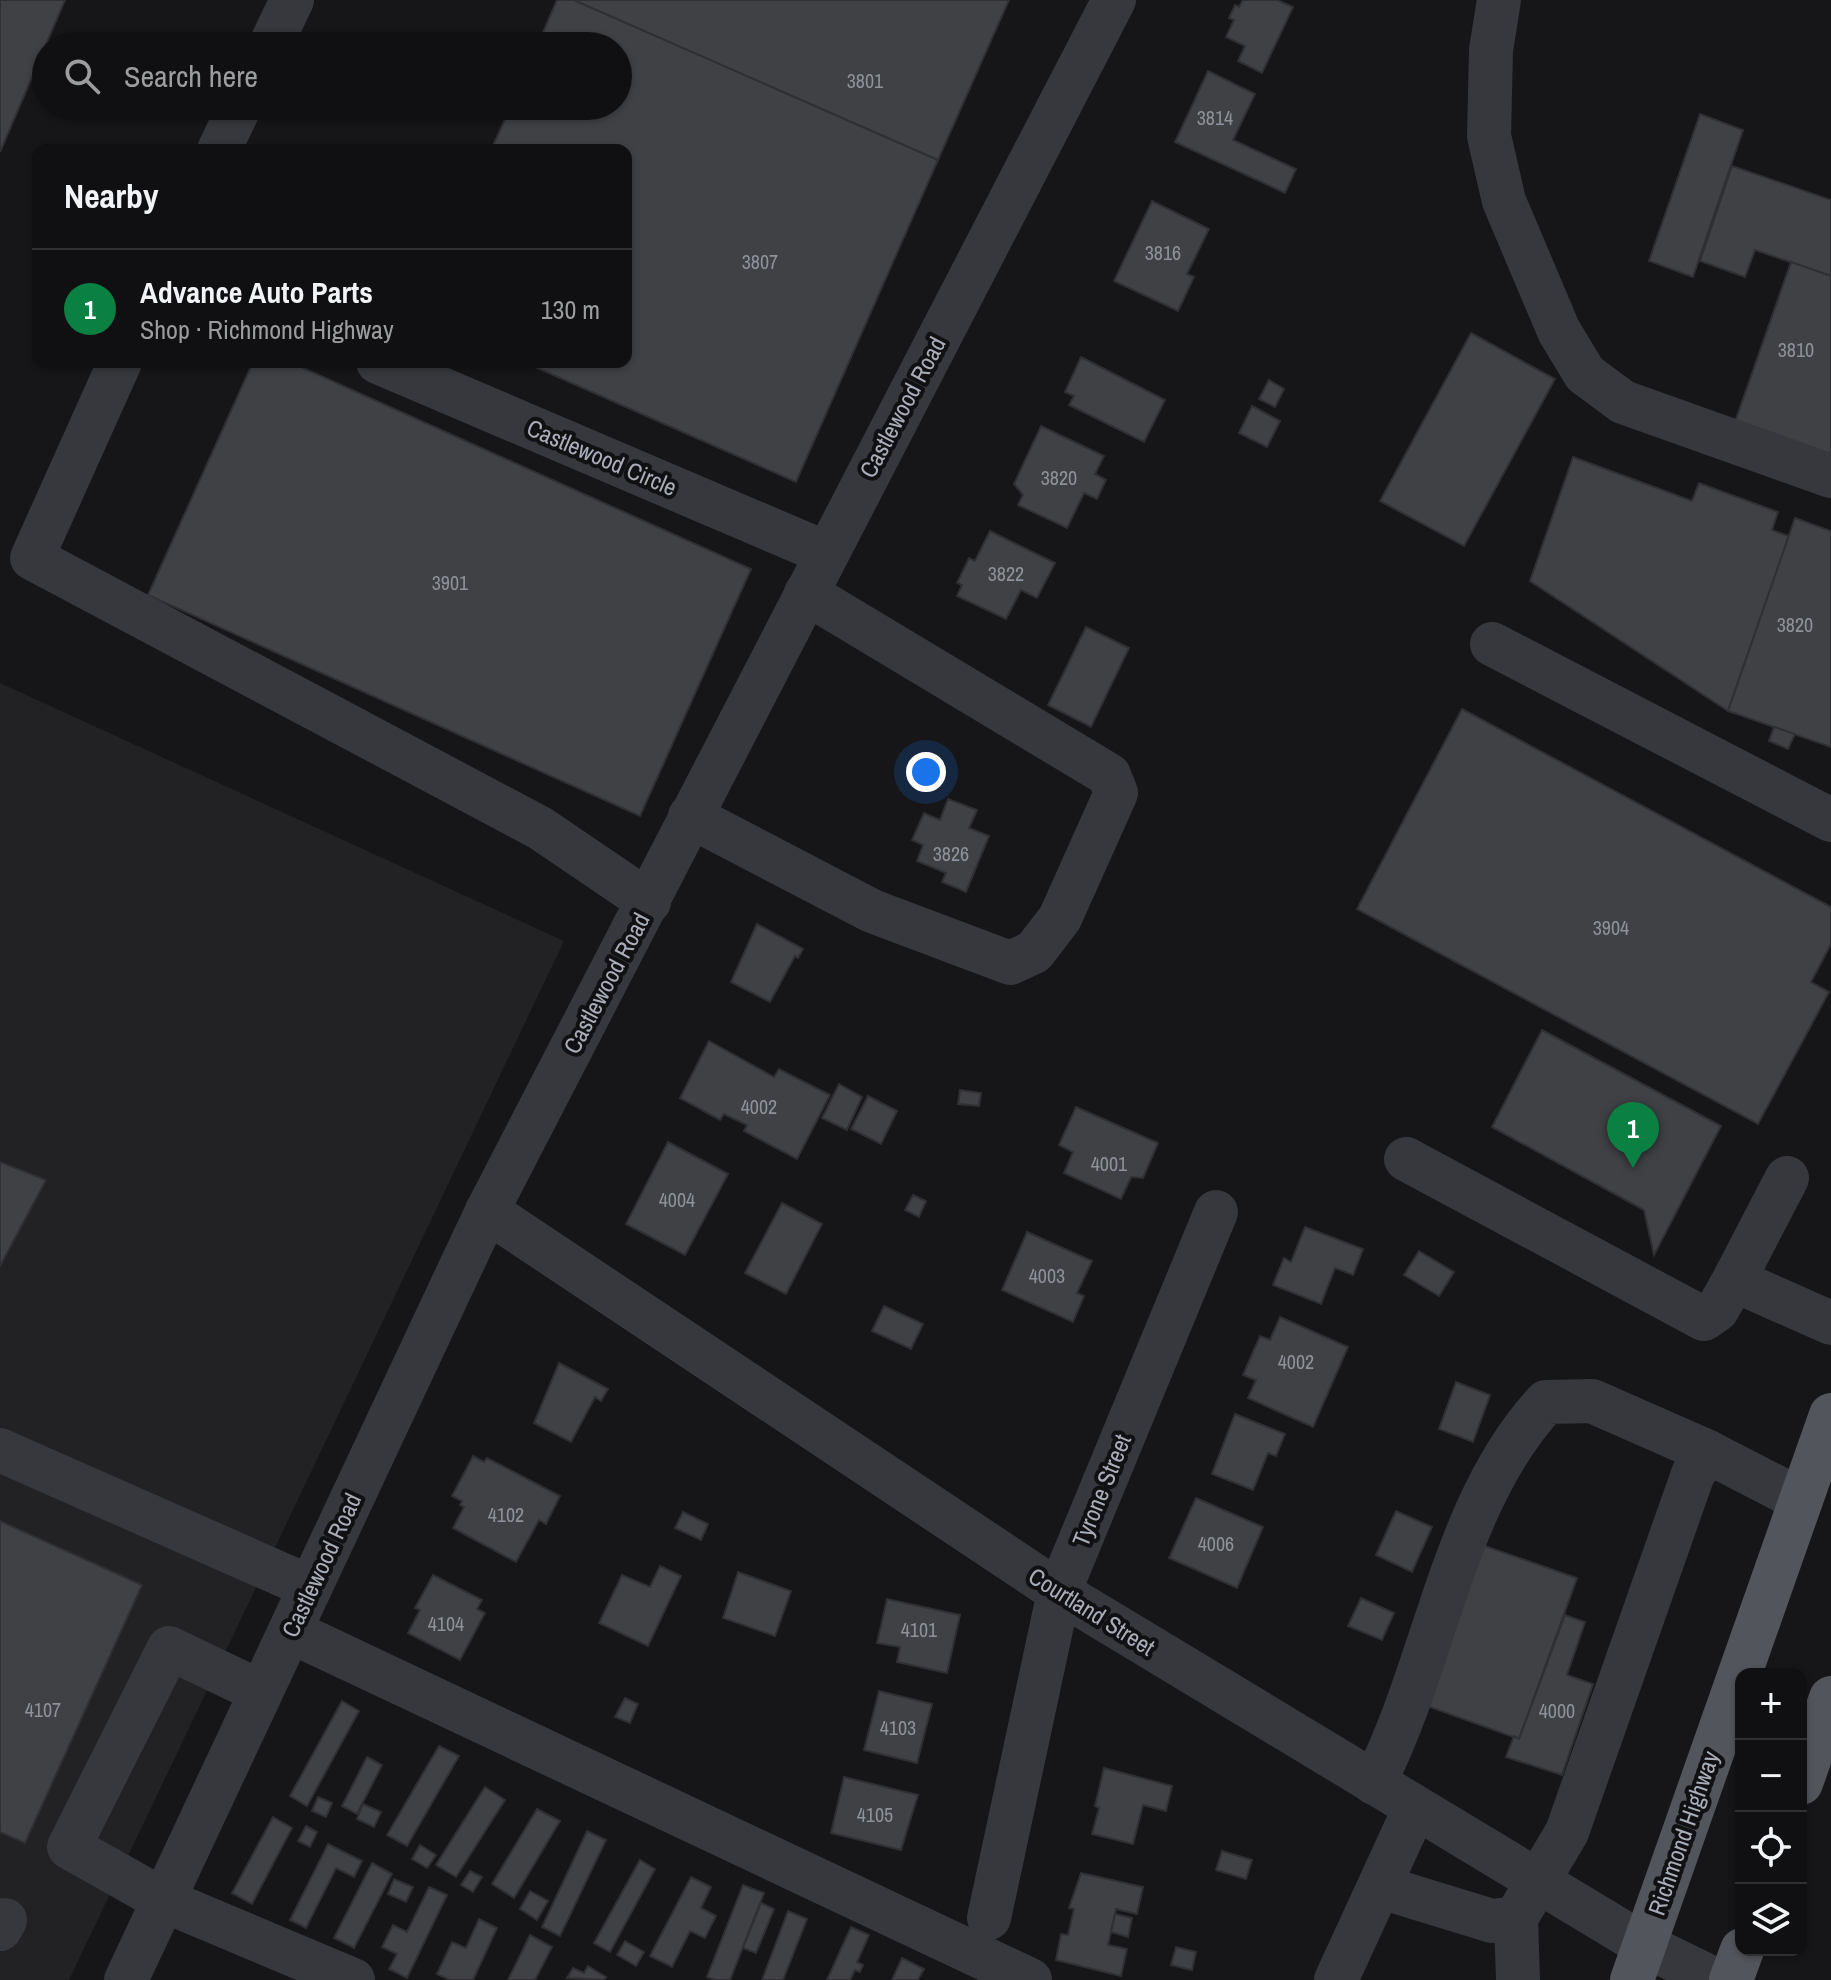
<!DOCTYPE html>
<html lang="en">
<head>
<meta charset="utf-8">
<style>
	:root { --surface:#101012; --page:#1e1e20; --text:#f1f3f6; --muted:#9c9d9f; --line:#303032; --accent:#0b8043 }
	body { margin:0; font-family:"Archivo Narrow",sans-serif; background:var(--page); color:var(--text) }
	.controls { position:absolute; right:24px; bottom:24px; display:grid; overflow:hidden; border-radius:16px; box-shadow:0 2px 6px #0004 }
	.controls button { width:72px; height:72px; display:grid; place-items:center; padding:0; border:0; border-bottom:2px solid var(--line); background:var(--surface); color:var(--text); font:40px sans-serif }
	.you { position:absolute; left:926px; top:772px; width:28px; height:28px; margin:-20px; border:6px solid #fff; border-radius:50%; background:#1a73e8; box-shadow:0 0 0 12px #1a73e833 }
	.badge { display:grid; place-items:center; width:52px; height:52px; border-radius:50%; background:var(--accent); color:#fff; font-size:26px; font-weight:700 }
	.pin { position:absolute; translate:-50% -66px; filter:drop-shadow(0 2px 4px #0008) }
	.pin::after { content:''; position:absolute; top:42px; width:28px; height:24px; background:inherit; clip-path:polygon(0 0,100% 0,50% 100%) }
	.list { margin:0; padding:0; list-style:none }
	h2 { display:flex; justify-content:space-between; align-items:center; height:104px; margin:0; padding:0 32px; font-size:34px }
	h2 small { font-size:26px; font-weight:400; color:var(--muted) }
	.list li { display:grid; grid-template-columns:52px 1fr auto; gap:24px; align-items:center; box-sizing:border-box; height:120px; padding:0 32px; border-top:2px solid var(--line) }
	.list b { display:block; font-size:30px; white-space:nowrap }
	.list p { margin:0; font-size:26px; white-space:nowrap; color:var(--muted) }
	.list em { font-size:26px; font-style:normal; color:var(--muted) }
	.icon { flex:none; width:44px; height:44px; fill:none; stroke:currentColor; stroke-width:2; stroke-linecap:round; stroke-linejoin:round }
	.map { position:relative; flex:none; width:1831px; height:1980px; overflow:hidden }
	.search { position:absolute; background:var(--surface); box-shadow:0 2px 6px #0004; left:32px; top:32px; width:600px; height:88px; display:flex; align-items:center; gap:20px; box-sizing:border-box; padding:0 28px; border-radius:44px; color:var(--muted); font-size:30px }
	.panel { position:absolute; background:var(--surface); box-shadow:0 2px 6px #0004; left:32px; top:144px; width:600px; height:224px; border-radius:16px }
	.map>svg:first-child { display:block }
</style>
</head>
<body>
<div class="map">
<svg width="1831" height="1980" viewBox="0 0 1831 1980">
	<rect width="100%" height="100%" fill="#161618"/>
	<!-- built -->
	<path fill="#222225" d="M 0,683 L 564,941 L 69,1980 L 0,1980 Z"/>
	<!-- building -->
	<g fill="#404145" stroke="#303034" stroke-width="2">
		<path d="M 0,0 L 65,0 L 0,152 Z"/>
		<path d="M 557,0 L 574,0 L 938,160 L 796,482 L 524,362 L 626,362 L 626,150 L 491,150 L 511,106 L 618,106 L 618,46 L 537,46 Z"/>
		<path d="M 574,0 L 1009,0 L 938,160 Z"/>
		<path d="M 1243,0 L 1277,0 L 1293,7 L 1262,73 L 1238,61 L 1245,46 L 1226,37 L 1234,20 L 1229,18 L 1235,5 L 1239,7 Z"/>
		<path d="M 1208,71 L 1255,94 L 1233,140 L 1296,169 L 1285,193 L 1175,142 Z"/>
		<path d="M 1700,114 L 1743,130 L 1693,277 L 1649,261 Z"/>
		<path d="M 1732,166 L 1831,200 L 1831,276 L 1755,250 L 1745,277 L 1700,261 Z"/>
		<path d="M 1152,201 L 1209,229 L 1187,274 L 1194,277 L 1178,311 L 1114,281 Z"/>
		<path d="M 1791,262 L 1831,276 L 1831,456 L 1735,422 Z"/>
		<path d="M 1471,333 L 1555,379 L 1464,546 L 1380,501 Z"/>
		<path d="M 1081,357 L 1165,400 L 1144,442 L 1069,405 L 1074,396 L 1065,392 Z"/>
		<path d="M 253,362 L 290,362 L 751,569 L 640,816 L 148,595 Z"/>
		<path d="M 1269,380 L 1284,389 L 1275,407 L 1259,399 Z"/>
		<path d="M 1252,406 L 1280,421 L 1267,447 L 1239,433 Z"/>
		<path d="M 1041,426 L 1104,456 L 1095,474 L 1106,480 L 1097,499 L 1084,493 L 1067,528 L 1018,505 L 1023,495 L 1014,484 Z"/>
		<path d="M 1573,457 L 1692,501 L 1699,483 L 1778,512 L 1772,530 L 1789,536 L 1728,711 L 1530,581 Z"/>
		<path d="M 1795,518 L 1831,531 L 1831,747 L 1728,711 Z"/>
		<path d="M 990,531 L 1055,563 L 1037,598 L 1021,590 L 1006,619 L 957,596 L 962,585 L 957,583 L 969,558 L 975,561 Z"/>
		<path d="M 1086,627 L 1129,648 L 1091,727 L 1048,705 Z"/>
		<path d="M 1462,709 L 1831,907 L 1831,944 L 1811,982 L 1829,992 L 1758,1124 L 1357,909 Z"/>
		<path d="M 1774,727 L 1795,734 L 1788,749 L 1769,741 Z"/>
		<path d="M 948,799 L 977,810 L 969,828 L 989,836 L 966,892 L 942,882 L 946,873 L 917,861 L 923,845 L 912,840 L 924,813 L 940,820 Z"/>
		<path d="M 757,924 L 803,949 L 798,958 L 795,956 L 770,1002 L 731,982 Z"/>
		<path d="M 1542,1030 L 1721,1126 L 1654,1255 L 1644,1210 L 1492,1127 Z"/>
		<path d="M 709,1041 L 774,1077 L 779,1069 L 830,1095 L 797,1159 L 744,1131 L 747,1125 L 724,1114 L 720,1120 L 680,1098 Z"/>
		<path d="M 839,1084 L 862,1097 L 847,1130 L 822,1118 Z"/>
		<path d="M 960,1090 L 981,1093 L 979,1106 L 958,1104 Z"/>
		<path d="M 868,1096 L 897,1111 L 881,1144 L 851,1129 Z"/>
		<path d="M 1076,1107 L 1158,1143 L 1143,1178 L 1131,1177 L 1121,1199 L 1064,1173 L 1073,1152 L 1059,1145 Z"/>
		<path d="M 668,1142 L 728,1174 L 685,1255 L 626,1224 Z"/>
		<path d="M 0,1162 L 46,1180 L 0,1266 Z"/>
		<path d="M 913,1195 L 926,1201 L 919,1217 L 905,1210 Z"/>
		<path d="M 782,1203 L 822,1224 L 786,1294 L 745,1273 Z"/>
		<path d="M 1305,1227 L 1363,1249 L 1353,1275 L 1335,1268 L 1321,1304 L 1273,1285 L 1284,1258 L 1291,1262 Z"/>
		<path d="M 1027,1232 L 1092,1261 L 1077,1293 L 1084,1296 L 1073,1322 L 1002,1290 Z"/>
		<path d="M 1419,1251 L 1454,1272 L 1439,1296 L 1404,1275 Z"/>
		<path d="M 884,1306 L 923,1324 L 911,1349 L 872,1331 Z"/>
		<path d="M 1280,1317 L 1348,1347 L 1313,1427 L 1248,1398 L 1256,1380 L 1243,1375 L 1260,1336 L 1270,1340 Z"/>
		<path d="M 559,1363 L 608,1389 L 601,1401 L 595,1397 L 571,1442 L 534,1423 Z"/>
		<path d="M 1456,1382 L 1490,1395 L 1473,1442 L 1439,1429 Z"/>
		<path d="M 1235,1414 L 1285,1434 L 1276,1456 L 1268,1453 L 1253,1490 L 1212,1474 Z"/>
		<path d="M 473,1456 L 484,1462 L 487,1458 L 560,1496 L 546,1524 L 539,1520 L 516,1562 L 453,1528 L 464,1507 L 460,1505 L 462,1501 L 452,1496 Z"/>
		<path d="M 1196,1498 L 1263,1527 L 1237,1588 L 1169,1558 Z"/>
		<path d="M 1396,1511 L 1432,1527 L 1412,1572 L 1376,1555 Z"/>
		<path d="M 683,1512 L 708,1524 L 701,1540 L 675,1528 Z"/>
		<path d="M 0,1521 L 142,1585 L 25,1843 L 0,1832 Z"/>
		<path d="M 1482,1545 L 1577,1578 L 1519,1739 L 1427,1706 Z"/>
		<path d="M 660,1566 L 681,1576 L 648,1646 L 599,1623 L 622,1575 L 650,1587 Z"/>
		<path d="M 738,1572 L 791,1591 L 775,1636 L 723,1618 Z"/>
		<path d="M 433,1575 L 482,1600 L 477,1609 L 485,1613 L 460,1660 L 408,1633 L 420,1610 L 415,1608 Z"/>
		<path d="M 1361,1598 L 1394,1613 L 1382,1640 L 1348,1626 Z"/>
		<path d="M 887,1599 L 960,1615 L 947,1673 L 897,1662 L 900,1647 L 877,1643 Z"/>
		<path d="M 1565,1615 L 1585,1622 L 1567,1675 L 1593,1684 L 1562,1775 L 1506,1757 L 1514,1736 L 1519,1739 Z"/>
		<path d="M 879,1691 L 932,1704 L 917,1763 L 864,1750 Z"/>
		<path d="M 625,1698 L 638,1704 L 630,1723 L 615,1717 Z"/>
		<path d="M 342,1701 L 359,1711 L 307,1806 L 290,1796 Z"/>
		<path d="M 439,1746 L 459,1756 L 407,1846 L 387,1835 Z"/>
		<path d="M 367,1757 L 382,1765 L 357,1814 L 342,1806 Z"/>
		<path d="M 1104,1768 L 1172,1786 L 1166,1811 L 1143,1805 L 1133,1844 L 1092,1834 L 1099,1808 L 1095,1806 Z"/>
		<path d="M 844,1777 L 918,1795 L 901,1850 L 831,1833 Z"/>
		<path d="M 485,1787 L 505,1800 L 456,1877 L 436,1865 Z"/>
		<path d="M 318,1797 L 332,1803 L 326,1817 L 312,1811 Z"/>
		<path d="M 363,1804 L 381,1812 L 374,1827 L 357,1819 Z"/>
		<path d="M 537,1809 L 560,1821 L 514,1898 L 492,1884 Z"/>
		<path d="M 273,1817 L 292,1828 L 252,1904 L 232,1893 Z"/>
		<path d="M 306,1826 L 317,1832 L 310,1847 L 298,1841 Z"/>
		<path d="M 587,1831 L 606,1840 L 560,1936 L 542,1927 Z"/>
		<path d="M 328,1844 L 362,1861 L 354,1877 L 336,1868 L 306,1928 L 290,1920 Z"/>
		<path d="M 420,1845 L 436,1855 L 427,1868 L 412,1859 Z"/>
		<path d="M 1222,1851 L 1252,1860 L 1246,1879 L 1216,1870 Z"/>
		<path d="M 640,1860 L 655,1869 L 610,1952 L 594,1943 Z"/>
		<path d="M 372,1863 L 392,1874 L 354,1948 L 334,1938 Z"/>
		<path d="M 470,1871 L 482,1877 L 473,1892 L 461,1885 Z"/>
		<path d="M 1081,1873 L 1143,1887 L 1137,1914 L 1116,1909 L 1115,1914 L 1108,1945 L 1127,1949 L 1121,1976 L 1056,1960 L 1061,1934 L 1068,1935 L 1074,1909 L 1069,1908 Z"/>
		<path d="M 691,1877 L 711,1887 L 701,1908 L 716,1916 L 705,1938 L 690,1931 L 672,1967 L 650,1956 Z"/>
		<path d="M 394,1879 L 413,1887 L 406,1902 L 388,1894 Z"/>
		<path d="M 743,1885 L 764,1893 L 730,1980 L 715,1980 L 707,1977 Z"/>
		<path d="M 429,1887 L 447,1895 L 407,1978 L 389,1969 L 397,1954 L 382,1947 L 393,1925 L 407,1932 Z"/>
		<path d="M 530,1891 L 548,1901 L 537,1920 L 520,1909 Z"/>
		<path d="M 761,1903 L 774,1909 L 756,1953 L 743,1948 Z"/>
		<path d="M 788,1911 L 807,1919 L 783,1980 L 762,1980 Z"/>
		<path d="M 1115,1914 L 1132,1918 L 1128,1937 L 1111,1932 Z"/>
		<path d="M 479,1919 L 497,1928 L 473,1980 L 450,1980 L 437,1974 L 452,1942 L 466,1948 Z"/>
		<path d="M 851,1927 L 869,1935 L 857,1962 L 863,1965 L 860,1972 L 855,1970 L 850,1980 L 827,1980 Z"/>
		<path d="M 530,1935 L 552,1947 L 535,1980 L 508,1980 Z"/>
		<path d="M 625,1941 L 644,1952 L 636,1966 L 617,1955 Z"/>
		<path d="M 1176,1947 L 1196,1952 L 1192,1970 L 1171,1965 Z"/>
		<path d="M 902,1958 L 924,1969 L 918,1980 L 892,1980 Z"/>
		<path d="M 588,1966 L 606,1977 L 604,1980 L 567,1978 L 573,1968 L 584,1973 Z"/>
	</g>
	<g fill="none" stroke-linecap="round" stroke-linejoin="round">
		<!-- minor -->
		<g stroke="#37383d" stroke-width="44">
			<path d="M 1499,0 L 1491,50 L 1489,136 L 1504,201 L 1559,331 L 1585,374 L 1623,402 L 1831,476"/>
			<path d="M 270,46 L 292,0"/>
			<path d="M 219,150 L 240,106"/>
			<path d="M 120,362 L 32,558 L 540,828 L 649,902"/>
			<path d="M 378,362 L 826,553"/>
			<path d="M 1492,644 L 1831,820"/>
			<path d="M 690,816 L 872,911 L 1010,963 L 1034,952 L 1060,918 L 1116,793 L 1109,775 L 806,593"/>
			<path d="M 1406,1159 L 1704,1319 L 1717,1310 L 1734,1280 L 1831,1323"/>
			<path d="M 487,1211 L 1059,1592 L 1644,1945 L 1716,1980"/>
			<path d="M 1734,1280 L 1787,1178"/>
			<path d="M 0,1450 L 310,1587"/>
			<path d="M 290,1631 L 1030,1980"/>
			<path d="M 261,1692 L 169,1648 L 69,1847 L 163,1900 L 353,1980"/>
			<path d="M 1374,1783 C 1436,1662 1452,1503 1546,1402 L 1592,1401 L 1708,1452"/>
			<path d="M 1381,1887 L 1492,1921 L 1516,1918 L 1567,1832 L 1693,1474 L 1708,1452 L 1801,1500"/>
			<path d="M 989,1918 L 1059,1592 L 1216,1212"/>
			<path d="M 1516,1918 L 1518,1980"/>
			<path d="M 0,1929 L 5,1920"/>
			<path d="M 126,1980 L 487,1211 L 1114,0"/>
			<path d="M 1336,1980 L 1415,1808"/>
		</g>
		<!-- major -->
		<g stroke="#53555c" stroke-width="44">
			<path d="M 1801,1783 L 1831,1698"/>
			<path d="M 1632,1980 L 1831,1415"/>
			<path d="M 1731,1980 L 1742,1950"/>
		</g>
	</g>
	<g text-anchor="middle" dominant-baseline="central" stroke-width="8" stroke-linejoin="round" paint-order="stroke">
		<!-- number labels -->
		<g font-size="20" fill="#8e929b">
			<text x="865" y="80">3801</text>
			<text x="1215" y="117">3814</text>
			<text x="1163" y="252">3816</text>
			<text x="760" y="261">3807</text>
			<text x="1796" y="349">3810</text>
			<text x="1059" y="477">3820</text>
			<text x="1006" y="573">3822</text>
			<text x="450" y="582">3901</text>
			<text x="1795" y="624">3820</text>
			<text x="951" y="853">3826</text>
			<text x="1611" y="927">3904</text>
			<text x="759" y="1106">4002</text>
			<text x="1109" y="1163">4001</text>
			<text x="677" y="1199">4004</text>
			<text x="1047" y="1275">4003</text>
			<text x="1296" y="1361">4002</text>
			<text x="506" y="1514">4102</text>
			<text x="1216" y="1543">4006</text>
			<text x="446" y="1623">4104</text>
			<text x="919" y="1629">4101</text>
			<text x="43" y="1709">4107</text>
			<text x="1557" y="1710">4000</text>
			<text x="898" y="1727">4103</text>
			<text x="875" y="1814">4105</text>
		</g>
		<!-- street labels -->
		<g font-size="24" fill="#a8adb8" stroke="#111113">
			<text transform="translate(902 407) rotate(-62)">Castlewood Road</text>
			<text transform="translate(602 457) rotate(23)">Castlewood Circle</text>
			<text transform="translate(606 983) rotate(-62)">Castlewood Road</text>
			<text transform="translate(1101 1490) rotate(-68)">Tyrone Street</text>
			<text transform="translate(321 1565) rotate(-65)">Castlewood Road</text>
			<text transform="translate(1092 1611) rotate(32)">Courtland Street</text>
			<text transform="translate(1683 1833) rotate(-71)">Richmond Highway</text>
		</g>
	</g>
</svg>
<div class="controls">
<button>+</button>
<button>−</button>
<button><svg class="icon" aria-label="locate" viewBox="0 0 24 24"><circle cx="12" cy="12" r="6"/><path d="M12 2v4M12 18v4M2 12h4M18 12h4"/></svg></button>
<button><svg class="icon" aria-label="layers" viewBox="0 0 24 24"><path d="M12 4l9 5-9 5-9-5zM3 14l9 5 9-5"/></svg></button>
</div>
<div class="you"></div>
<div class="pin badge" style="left:1633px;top:1168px">1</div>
<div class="search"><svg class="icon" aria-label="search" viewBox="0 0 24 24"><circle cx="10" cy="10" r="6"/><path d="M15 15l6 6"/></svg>Search here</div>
<section class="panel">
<h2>Nearby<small></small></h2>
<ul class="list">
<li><span class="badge">1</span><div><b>Advance Auto Parts</b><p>Shop · Richmond Highway</p></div><em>130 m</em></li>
</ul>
</section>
</div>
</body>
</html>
